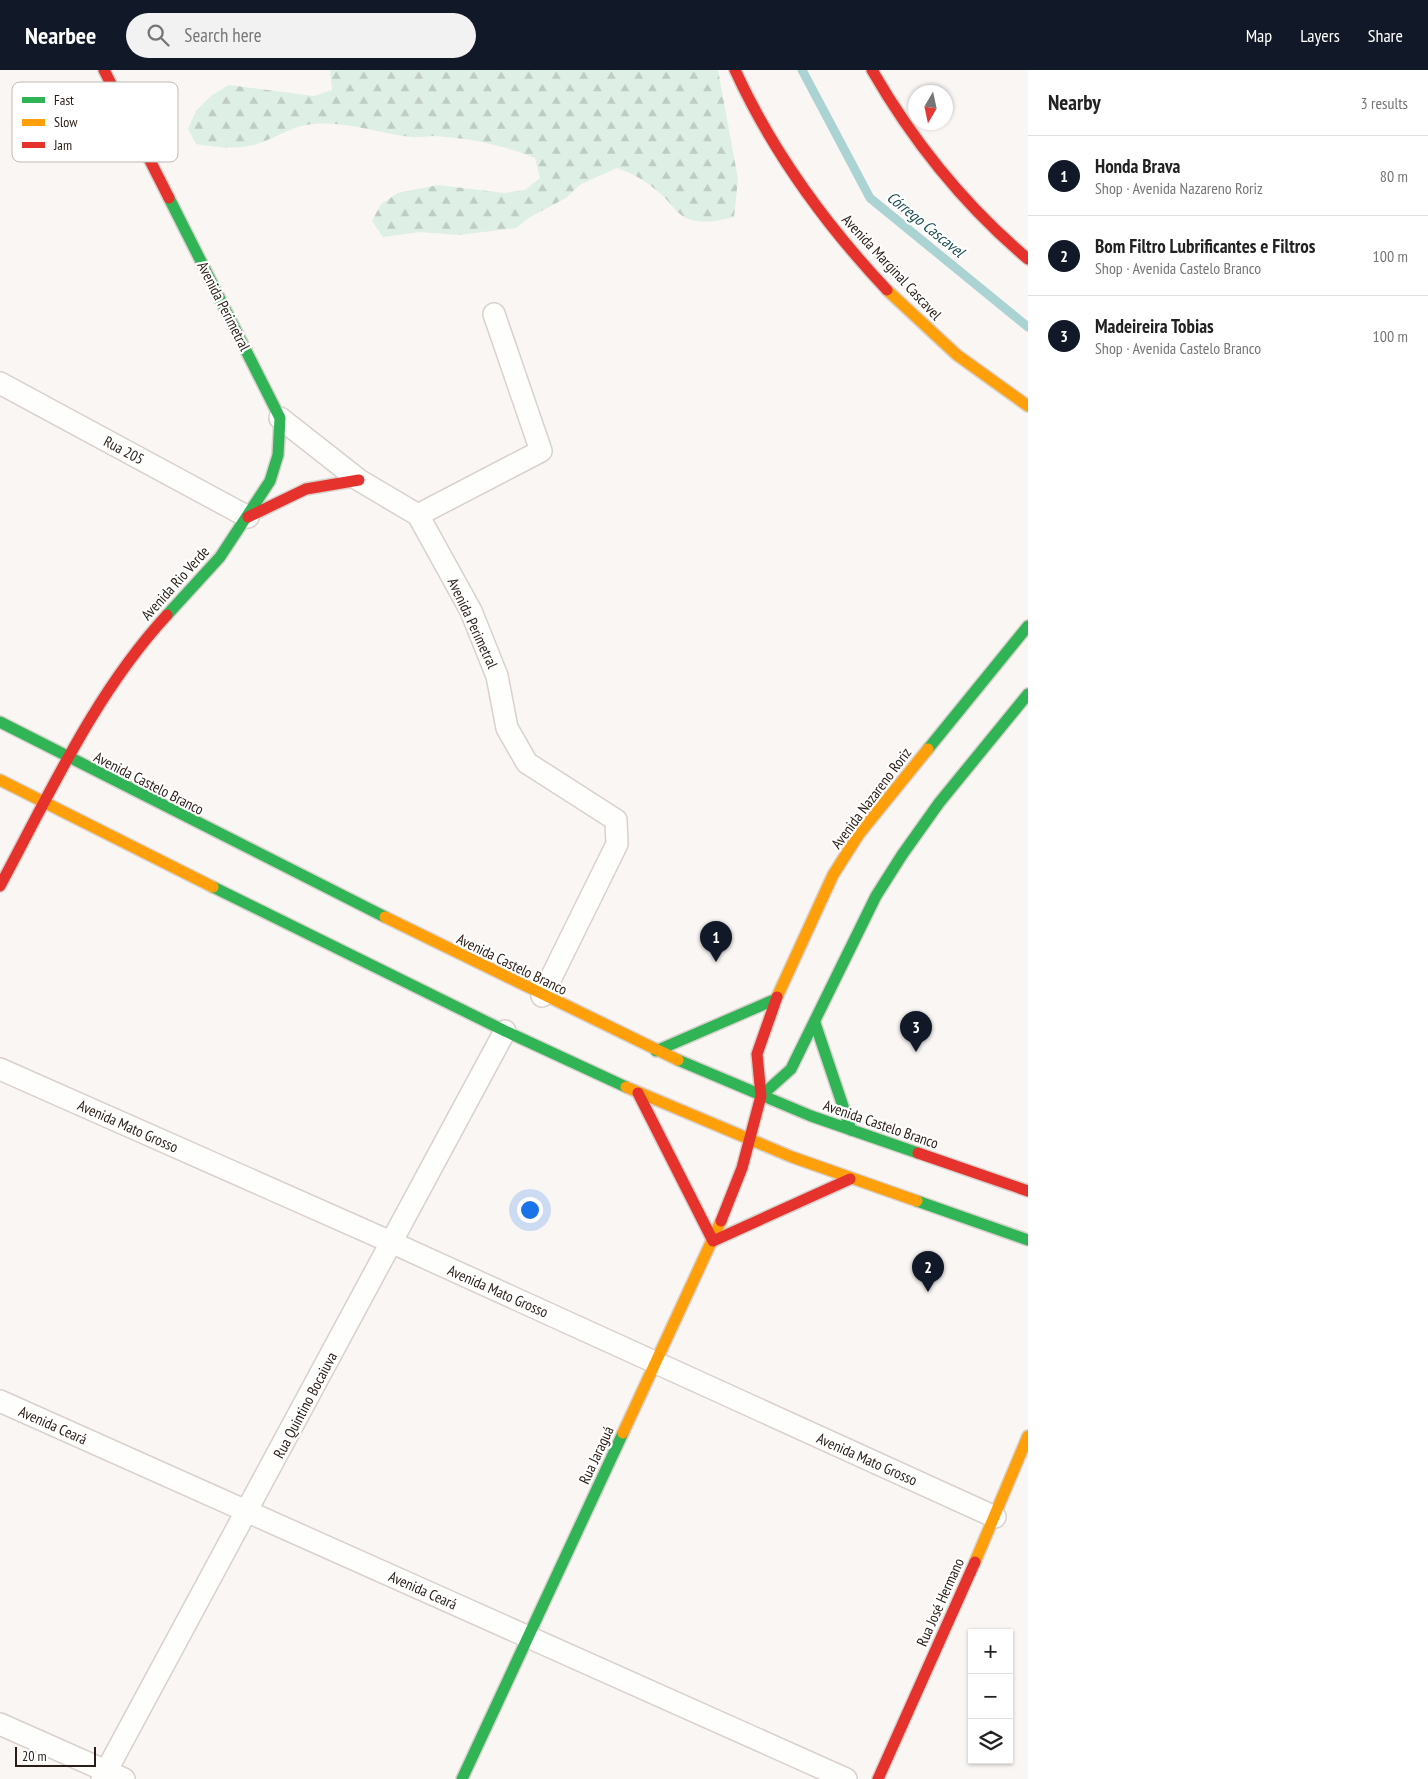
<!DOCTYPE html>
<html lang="en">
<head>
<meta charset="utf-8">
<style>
	:root { --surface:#fff; --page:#f2f2f2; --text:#222; --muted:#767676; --line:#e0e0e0; --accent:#111827 }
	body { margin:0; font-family:"PT Sans Narrow",sans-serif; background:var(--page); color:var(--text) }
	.controls { position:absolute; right:15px; bottom:15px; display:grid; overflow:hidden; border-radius:0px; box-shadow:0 1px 4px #0004 }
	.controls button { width:45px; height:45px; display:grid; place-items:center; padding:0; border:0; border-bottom:1px solid var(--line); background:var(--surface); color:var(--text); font:25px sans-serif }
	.compass { position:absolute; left:908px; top:15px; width:45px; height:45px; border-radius:50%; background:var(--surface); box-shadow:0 1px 4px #0004; rotate:189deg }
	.scale { position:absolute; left:15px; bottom:12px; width:81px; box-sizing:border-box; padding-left:5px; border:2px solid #291d15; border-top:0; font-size:14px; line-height:18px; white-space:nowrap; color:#291d15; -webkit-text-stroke:4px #fff; paint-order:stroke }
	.you { position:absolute; left:529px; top:1139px; width:18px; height:18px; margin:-12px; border:4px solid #fff; border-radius:50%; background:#1a73e8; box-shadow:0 0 0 8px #1a73e833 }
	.badge { display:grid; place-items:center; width:32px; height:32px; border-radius:50%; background:var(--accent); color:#fff; font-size:16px; font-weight:700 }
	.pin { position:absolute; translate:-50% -41px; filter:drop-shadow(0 1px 2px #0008) }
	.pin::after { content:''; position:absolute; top:26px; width:18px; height:15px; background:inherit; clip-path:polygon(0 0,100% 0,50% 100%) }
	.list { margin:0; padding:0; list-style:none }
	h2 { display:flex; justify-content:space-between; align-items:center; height:65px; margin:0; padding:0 20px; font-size:21px }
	h2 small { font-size:16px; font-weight:400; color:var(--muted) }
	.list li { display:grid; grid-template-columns:32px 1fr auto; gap:15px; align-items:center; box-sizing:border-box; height:80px; padding:0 20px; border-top:1px solid var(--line) }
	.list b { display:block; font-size:19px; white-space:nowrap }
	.list p { margin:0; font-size:16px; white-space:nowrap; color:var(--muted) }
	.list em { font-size:16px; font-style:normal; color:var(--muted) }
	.icon { flex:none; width:28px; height:28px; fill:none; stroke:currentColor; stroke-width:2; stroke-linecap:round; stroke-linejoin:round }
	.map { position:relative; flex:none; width:1028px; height:1709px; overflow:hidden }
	header { display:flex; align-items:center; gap:30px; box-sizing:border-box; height:70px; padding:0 25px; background:var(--accent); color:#fff }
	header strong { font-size:24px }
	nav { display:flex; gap:28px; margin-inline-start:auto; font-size:18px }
	.search { width:350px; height:45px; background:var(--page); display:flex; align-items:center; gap:12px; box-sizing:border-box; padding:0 18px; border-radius:28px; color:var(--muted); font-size:19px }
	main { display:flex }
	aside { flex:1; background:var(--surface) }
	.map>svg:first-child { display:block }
</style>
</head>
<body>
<header>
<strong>Nearbee</strong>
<div class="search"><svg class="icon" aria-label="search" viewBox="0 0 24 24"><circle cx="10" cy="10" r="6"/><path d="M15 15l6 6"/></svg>Search here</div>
<nav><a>Map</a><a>Layers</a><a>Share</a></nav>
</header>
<main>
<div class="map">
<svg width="1028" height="1709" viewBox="0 0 1028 1709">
	<defs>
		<pattern id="forest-firs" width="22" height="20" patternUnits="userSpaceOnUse" patternTransform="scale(1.25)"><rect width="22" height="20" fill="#deefe5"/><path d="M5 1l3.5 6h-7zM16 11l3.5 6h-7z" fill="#beccc4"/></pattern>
	</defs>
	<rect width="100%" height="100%" fill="#f9f6f4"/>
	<!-- forest -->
	<path fill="url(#forest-firs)" d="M 330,0 L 718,0 L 738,109 L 734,147 C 721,150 705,154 692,150 C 677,146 673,135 663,126 C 649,113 635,104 617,98 L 581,114 L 566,128 L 530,147 L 516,158 L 459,165 L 420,162 L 383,167 L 372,151 L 381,134 L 398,123 L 438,115 L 504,123 L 525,120 L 540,108 L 535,88 C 504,75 468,68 434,66 C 427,66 419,68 411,67 C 375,63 344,49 306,55 C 289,58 273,69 257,74 C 239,80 214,77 196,74 L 188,59 L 196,41 L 212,25 L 229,15 L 314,26 L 332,20 Z"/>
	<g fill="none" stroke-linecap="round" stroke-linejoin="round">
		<!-- stream -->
		<path stroke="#abd3d4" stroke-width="9" d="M 802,0 L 870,128 L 1028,257"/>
		<defs>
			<g id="street">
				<path d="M 0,313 L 248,447"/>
				<path d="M 280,348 L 359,410 L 418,445 L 471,541 L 497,606 L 507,658 L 527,693 L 616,750 L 617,774 L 542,926"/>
				<path d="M 418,445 L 541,381 L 494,244"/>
				<path d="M 0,999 L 393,1173 L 995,1447"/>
				<path d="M 0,1331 L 846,1709"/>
				<path d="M 0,1654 L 124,1709"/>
				<path d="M 102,1709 L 505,961"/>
			</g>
			<g id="fast">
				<path d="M 167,545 L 220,487 L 270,411 L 278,385 L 280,348 L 169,128"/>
				<path d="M 0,652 L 385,847"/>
				<path d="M 928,679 L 1028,556"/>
				<path d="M 213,817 L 505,961 L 626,1017"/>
				<path d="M 815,953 L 851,1060"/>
				<path d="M 656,981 L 776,929"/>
				<path d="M 678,990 L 811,1046 L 918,1083"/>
				<path d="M 761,1026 L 791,999 L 876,826 L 902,785 L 939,733 L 1028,624"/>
				<path d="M 917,1131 L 1028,1170"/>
				<path d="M 462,1709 L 623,1363"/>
			</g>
			<g id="slow">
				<path d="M 887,220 L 957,285 L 1028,336"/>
				<path d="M 0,710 L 213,817"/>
				<path d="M 385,847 L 678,990"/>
				<path d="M 777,927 L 833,805 L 859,764 L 928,679"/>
				<path d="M 626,1017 L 792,1087 L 917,1131"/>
				<path d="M 623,1363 L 721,1151"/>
				<path d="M 975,1492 L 1028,1366"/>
			</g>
			<g id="jam">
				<path d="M 104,0 L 169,128"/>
				<path d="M 735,0 C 773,83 824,153 887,220"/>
				<path d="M 872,0 C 914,73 964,135 1028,189"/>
				<path d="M 248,447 L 306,419 L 359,410"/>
				<path d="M 0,816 C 50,723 95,623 167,545"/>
				<path d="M 638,1023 L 713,1171 L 850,1109"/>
				<path d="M 918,1083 L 1028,1121"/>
				<path d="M 721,1151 L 742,1098 L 761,1026 L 757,984 L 777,927"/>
				<path d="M 878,1709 L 975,1492"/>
			</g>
		</defs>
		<!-- street casing -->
		<use href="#street" stroke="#d9d1cc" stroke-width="24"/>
		<!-- fast casing -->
		<use href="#fast" stroke="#d9d1cc" stroke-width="14"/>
		<!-- slow casing -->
		<use href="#slow" stroke="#d9d1cc" stroke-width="14"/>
		<!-- jam casing -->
		<use href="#jam" stroke="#d9d1cc" stroke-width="14"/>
		<!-- street -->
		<use href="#street" stroke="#fefefd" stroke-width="21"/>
		<!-- fast -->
		<use href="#fast" stroke="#30b455" stroke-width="11"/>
		<!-- slow -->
		<use href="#slow" stroke="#ff9f0a" stroke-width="11"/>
		<!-- jam -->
		<use href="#jam" stroke="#e5322d" stroke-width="11"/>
	</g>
	<g text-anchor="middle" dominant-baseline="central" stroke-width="4.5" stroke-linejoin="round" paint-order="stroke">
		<!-- street labels -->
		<g font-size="15" fill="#291d15" stroke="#fff">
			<text transform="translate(892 197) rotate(47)">Avenida Marginal Cascavel</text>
			<text transform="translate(224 236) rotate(63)">Avenida Perimetral</text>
			<text transform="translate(124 380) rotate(28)">Rua 205</text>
			<text transform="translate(175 513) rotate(-48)">Avenida Rio Verde</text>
			<text transform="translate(473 553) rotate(65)">Avenida Perimetral</text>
			<text transform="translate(149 713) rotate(27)">Avenida Castelo Branco</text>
			<text transform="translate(871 728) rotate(-53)">Avenida Nazareno Roriz</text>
			<text transform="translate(512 894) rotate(26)">Avenida Castelo Branco</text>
			<text transform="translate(881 1054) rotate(19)">Avenida Castelo Branco</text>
			<text transform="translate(128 1056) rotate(24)">Avenida Mato Grosso</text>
			<text transform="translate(498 1221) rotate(24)">Avenida Mato Grosso</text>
			<text transform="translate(305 1335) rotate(-62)">Rua Quintino Bocaiuva</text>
			<text transform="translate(53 1355) rotate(24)">Avenida Ceará</text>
			<text transform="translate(596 1385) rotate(-65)">Rua Jaraguá</text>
			<text transform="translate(867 1389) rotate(24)">Avenida Mato Grosso</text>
			<text transform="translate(423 1520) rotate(24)">Avenida Ceará</text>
			<text transform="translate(940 1532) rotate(-66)">Rua José Hermano</text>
		</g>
		<!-- water labels -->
		<g font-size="16" font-style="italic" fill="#194e50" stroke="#fff">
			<text transform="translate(926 154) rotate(39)">Córrego Cascavel</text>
		</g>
	</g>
	<!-- legend -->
	<rect x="12" y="12" width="166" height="80" rx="8" fill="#fff" stroke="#bfbbb9" stroke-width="1"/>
	<rect x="22" y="27" width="23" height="6" fill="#30b455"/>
	<rect x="22" y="49" width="23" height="7" fill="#ff9f0a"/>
	<rect x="22" y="72" width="23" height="6" fill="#e5322d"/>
	<g font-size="14" fill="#291d15">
		<text x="54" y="35">Fast</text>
		<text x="54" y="57">Slow</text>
		<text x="54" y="80">Jam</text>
	</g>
</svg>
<div class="controls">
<button>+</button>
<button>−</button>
<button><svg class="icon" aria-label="layers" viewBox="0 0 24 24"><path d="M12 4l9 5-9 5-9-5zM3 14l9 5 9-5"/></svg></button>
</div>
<svg class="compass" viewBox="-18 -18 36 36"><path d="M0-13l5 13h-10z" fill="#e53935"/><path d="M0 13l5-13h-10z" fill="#767676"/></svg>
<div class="scale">20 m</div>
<div class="you"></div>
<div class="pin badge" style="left:716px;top:892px">1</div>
<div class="pin badge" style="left:928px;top:1222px">2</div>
<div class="pin badge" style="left:916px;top:982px">3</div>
</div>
<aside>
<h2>Nearby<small>3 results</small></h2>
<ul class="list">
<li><span class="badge">1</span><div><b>Honda Brava</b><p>Shop · Avenida Nazareno Roriz</p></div><em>80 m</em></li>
<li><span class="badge">2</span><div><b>Bom Filtro Lubrificantes e Filtros</b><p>Shop · Avenida Castelo Branco</p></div><em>100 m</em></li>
<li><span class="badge">3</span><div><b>Madeireira Tobias</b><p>Shop · Avenida Castelo Branco</p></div><em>100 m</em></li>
</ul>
</aside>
</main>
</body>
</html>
